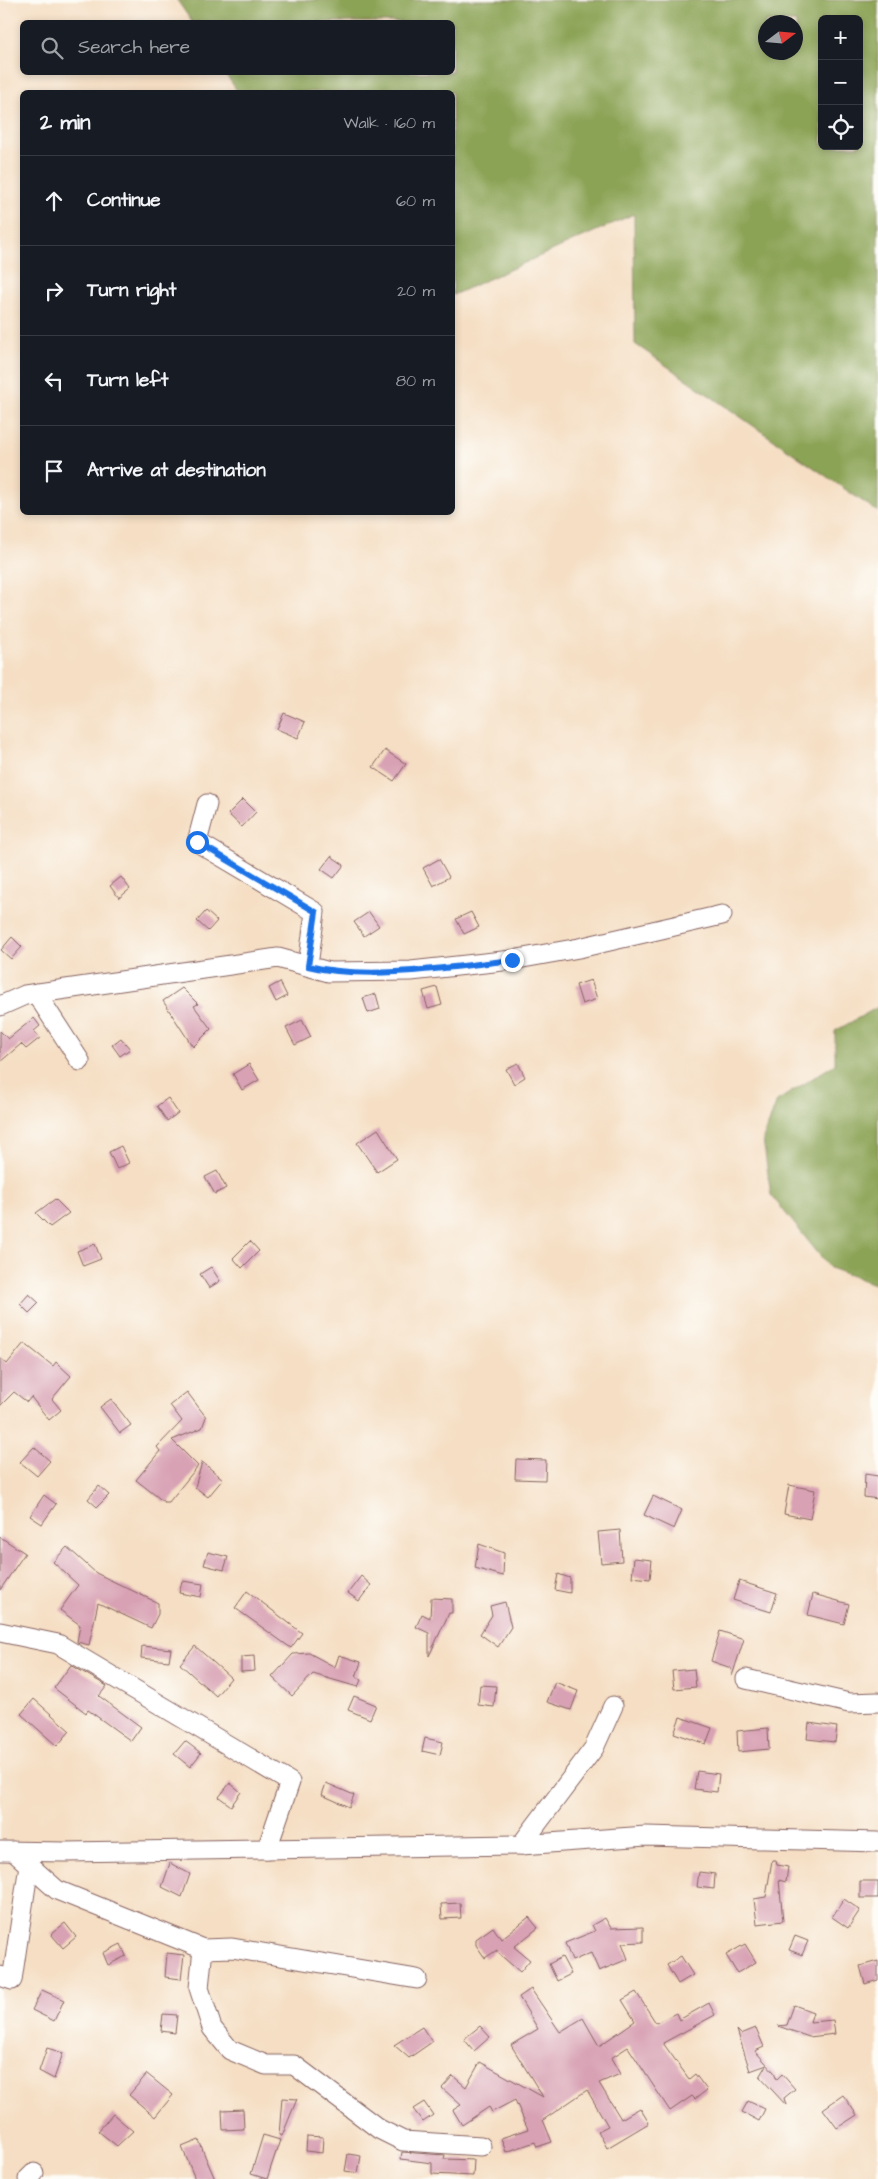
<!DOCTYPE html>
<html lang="en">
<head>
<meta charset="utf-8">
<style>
	:root { --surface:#171b24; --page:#242831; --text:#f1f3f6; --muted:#9ea1a6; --line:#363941 }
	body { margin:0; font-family:"Architects Daughter",sans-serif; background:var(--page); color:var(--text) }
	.controls { position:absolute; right:15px; top:15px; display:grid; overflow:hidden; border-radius:8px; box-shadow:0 2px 8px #0003 }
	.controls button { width:45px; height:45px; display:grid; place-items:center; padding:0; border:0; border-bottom:1px solid var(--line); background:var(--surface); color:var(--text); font:25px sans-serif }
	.compass { position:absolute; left:758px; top:15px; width:45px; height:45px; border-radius:50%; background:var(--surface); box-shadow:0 2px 8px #0003; rotate:74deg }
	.stop { position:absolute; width:15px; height:15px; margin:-11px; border:4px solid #1a73e8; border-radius:50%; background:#fff }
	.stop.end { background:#1a73e8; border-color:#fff; box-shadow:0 1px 5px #0008 }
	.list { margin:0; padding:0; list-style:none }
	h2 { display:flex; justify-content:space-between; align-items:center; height:65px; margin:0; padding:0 20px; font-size:21px }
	h2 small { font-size:16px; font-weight:400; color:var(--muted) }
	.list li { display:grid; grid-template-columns:32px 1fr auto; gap:15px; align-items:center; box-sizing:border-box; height:90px; padding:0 20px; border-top:1px solid var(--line) }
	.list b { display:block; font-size:19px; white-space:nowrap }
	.list em { font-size:16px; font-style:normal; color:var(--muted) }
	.icon { flex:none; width:28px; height:28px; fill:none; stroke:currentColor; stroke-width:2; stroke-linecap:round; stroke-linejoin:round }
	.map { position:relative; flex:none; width:878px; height:2179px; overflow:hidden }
	.search { position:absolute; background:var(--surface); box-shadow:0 2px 8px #0003; left:20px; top:20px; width:435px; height:55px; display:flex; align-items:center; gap:12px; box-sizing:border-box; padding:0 18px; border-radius:8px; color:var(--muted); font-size:19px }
	.panel { position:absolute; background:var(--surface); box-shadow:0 2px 8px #0003; left:20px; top:90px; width:435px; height:425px; border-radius:8px }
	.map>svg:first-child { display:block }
</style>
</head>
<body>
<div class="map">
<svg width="878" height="2179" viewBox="0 0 878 2179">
	<rect width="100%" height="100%" fill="#fdfcf7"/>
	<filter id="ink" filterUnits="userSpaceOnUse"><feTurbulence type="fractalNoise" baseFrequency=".02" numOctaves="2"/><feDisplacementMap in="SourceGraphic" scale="10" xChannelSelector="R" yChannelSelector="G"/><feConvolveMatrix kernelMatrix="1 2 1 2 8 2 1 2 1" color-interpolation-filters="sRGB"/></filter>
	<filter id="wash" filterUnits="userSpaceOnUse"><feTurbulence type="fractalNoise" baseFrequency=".0096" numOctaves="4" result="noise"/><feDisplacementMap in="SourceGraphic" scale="20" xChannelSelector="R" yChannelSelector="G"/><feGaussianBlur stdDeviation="1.12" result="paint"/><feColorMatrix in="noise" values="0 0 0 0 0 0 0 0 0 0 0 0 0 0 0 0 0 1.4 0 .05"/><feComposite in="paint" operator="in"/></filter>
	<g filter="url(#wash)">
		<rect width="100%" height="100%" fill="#f5dec3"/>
		<!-- forest -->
		<g fill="#8ba354" stroke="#6a6140" fill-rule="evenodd">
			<path d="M 177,0 L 878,0 L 878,512 L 635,344 L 634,214 L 453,295 L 452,92 L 238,92 L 225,73 L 452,72 L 452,22 L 192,22 ZM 822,19 L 859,19 L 859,146 L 822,146 ZM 766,22 L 796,22 L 796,52 L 766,52 Z"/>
			<path d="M 878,1007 L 878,1283 L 874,1284 L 830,1268 L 771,1195 L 763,1139 L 777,1101 L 835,1064 L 835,1031 Z"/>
		</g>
		<g id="blocks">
			<!-- building -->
			<g fill="#d8a1b4">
				<path d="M 284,713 L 305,722 L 298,738 L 277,729 Z"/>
				<path d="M 385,750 L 406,764 L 394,781 L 373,767 Z"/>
				<path d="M 243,799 L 256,812 L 242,827 L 228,814 Z"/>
				<path d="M 331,856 L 344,865 L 334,878 L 321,869 Z"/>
				<path d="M 439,859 L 449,877 L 433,886 L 423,868 Z"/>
				<path d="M 121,877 L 130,889 L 119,898 L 110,886 Z"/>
				<path d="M 206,911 L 217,921 L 208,931 L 197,921 Z"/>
				<path d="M 369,912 L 379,926 L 364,936 L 354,922 Z"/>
				<path d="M 471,912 L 479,927 L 464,934 L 456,919 Z"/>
				<path d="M 12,937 L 22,947 L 11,959 L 1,950 Z"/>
				<path d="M 591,980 L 597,999 L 582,1004 L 576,985 Z"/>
				<path d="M 280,982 L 287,996 L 276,1002 L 269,988 Z"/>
				<path d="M 437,987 L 442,1005 L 428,1009 L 423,991 Z"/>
				<path d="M 182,988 L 198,1004 L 194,1006 L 211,1029 L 193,1047 L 163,1001 Z"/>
				<path d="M 376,994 L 380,1009 L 368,1013 L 363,998 Z"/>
				<path d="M 34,1018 L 40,1026 L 34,1031 L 40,1038 L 26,1049 L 21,1044 L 0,1062 L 0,1031 L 8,1039 Z"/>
				<path d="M 302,1020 L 311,1037 L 295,1045 L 286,1028 Z"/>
				<path d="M 121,1038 L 130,1049 L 120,1056 L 112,1045 Z"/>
				<path d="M 518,1063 L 525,1077 L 514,1084 L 506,1069 Z"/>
				<path d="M 249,1064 L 259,1080 L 242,1090 L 233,1074 Z"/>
				<path d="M 168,1098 L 178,1113 L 167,1121 L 157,1106 Z"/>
				<path d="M 378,1129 L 397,1159 L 377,1172 L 357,1143 Z"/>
				<path d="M 121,1146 L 129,1163 L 117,1169 L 109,1152 Z"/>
				<path d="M 217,1171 L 226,1188 L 215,1194 L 205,1177 Z"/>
				<path d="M 55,1199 L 69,1213 L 50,1227 L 36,1213 Z"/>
				<path d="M 250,1241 L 259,1251 L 242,1268 L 233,1258 Z"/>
				<path d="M 95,1244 L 101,1259 L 83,1266 L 77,1251 Z"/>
				<path d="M 211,1267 L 220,1281 L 209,1288 L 200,1274 Z"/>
				<path d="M 29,1294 L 39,1303 L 29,1313 L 20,1304 Z"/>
				<path d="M 24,1343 L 53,1366 L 56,1362 L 71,1376 L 52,1399 L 61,1410 L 49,1420 L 31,1397 L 27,1402 L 14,1392 L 0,1406 L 0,1358 L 7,1364 Z"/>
				<path d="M 187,1392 L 206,1417 L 202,1428 L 172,1440 L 198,1466 L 169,1502 L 164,1502 L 136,1480 L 160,1451 L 157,1447 L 182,1421 L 170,1405 Z"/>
				<path d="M 111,1399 L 131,1425 L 120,1433 L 100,1407 Z"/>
				<path d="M 34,1447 L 50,1461 L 37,1476 L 20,1462 Z"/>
				<path d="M 516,1459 L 546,1460 L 545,1480 L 515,1479 Z"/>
				<path d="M 202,1462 L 223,1479 L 208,1497 L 195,1487 Z"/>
				<path d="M 865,1474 L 878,1476 L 878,1499 L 864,1497 Z"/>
				<path d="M 789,1485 L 815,1490 L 810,1519 L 784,1514 Z"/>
				<path d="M 99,1486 L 109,1495 L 97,1507 L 88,1499 Z"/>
				<path d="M 44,1495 L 56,1504 L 42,1524 L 30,1516 Z"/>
				<path d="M 653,1496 L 682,1510 L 674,1529 L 644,1515 Z"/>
				<path d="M 620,1530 L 622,1561 L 601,1563 L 598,1532 Z"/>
				<path d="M 0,1537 L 25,1553 L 0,1590 Z"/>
				<path d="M 479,1544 L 504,1553 L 503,1576 L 475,1568 Z"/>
				<path d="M 67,1547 L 96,1573 L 158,1603 L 158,1614 L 151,1628 L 98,1603 L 89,1645 L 77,1642 L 80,1625 L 60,1610 L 78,1585 L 53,1562 Z"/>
				<path d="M 208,1552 L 228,1557 L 224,1570 L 204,1565 Z"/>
				<path d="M 634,1558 L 652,1560 L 650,1579 L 632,1577 Z"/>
				<path d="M 558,1574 L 570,1578 L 570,1593 L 555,1590 Z"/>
				<path d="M 361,1576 L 371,1585 L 359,1601 L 348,1593 Z"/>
				<path d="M 182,1581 L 203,1584 L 201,1597 L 179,1593 Z"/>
				<path d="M 739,1581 L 777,1593 L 771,1612 L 733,1600 Z"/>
				<path d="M 247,1591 L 302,1633 L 291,1648 L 235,1608 Z"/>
				<path d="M 813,1594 L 849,1604 L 844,1624 L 808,1615 Z"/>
				<path d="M 431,1598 L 452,1599 L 452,1613 L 449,1613 L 429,1656 L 429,1633 L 416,1627 L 422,1614 L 430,1618 Z"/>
				<path d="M 505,1602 L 511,1627 L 498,1647 L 480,1634 L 492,1615 L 490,1606 Z"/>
				<path d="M 720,1631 L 744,1639 L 732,1676 L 731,1668 L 711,1661 Z"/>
				<path d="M 142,1646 L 171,1649 L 169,1661 L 141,1658 Z"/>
				<path d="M 195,1646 L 231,1678 L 216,1696 L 180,1664 Z"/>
				<path d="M 309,1653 L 335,1667 L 339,1655 L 361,1662 L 356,1677 L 361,1680 L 358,1687 L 313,1674 L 292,1696 L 272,1677 L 293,1654 Z"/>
				<path d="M 254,1656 L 255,1671 L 241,1672 L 241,1657 Z"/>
				<path d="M 71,1665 L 107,1686 L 99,1696 L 141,1727 L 131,1741 L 88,1710 L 86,1713 L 54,1688 Z"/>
				<path d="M 694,1669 L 696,1687 L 674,1689 L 672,1671 Z"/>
				<path d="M 555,1682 L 578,1691 L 571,1710 L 547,1702 Z"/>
				<path d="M 480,1685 L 496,1686 L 494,1707 L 478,1705 Z"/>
				<path d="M 354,1696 L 376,1705 L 370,1719 L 348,1710 Z"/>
				<path d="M 34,1699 L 70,1731 L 57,1746 L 21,1714 Z"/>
				<path d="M 680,1717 L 712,1728 L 706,1744 L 674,1733 Z"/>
				<path d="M 809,1723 L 837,1727 L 835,1742 L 807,1739 Z"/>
				<path d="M 768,1728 L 769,1749 L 738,1752 L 737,1731 Z"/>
				<path d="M 425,1738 L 443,1742 L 440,1755 L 422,1751 Z"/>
				<path d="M 185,1741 L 201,1753 L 190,1767 L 174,1754 Z"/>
				<path d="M 697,1771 L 719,1774 L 717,1792 L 694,1789 Z"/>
				<path d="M 230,1783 L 241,1792 L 231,1806 L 219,1797 Z"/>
				<path d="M 326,1783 L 354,1795 L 349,1807 L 322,1795 Z"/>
				<path d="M 772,1860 L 776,1860 L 777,1865 L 788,1867 L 786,1882 L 779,1880 L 783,1921 L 757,1924 L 754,1899 L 766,1897 Z"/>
				<path d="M 170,1863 L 190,1874 L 182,1897 L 162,1887 Z"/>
				<path d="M 699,1872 L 715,1874 L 714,1889 L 697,1887 Z"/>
				<rect x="860" y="1881" width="18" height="17"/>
				<path d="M 844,1899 L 860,1910 L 848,1928 L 832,1917 Z"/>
				<path d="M 460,1903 L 461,1918 L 442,1919 L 441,1904 Z"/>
				<path d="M 529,1917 L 538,1928 L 514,1947 L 530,1960 L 520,1972 L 497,1952 L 497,1950 L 485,1958 L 476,1945 L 476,1939 L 493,1927 L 501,1939 Z"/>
				<path d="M 605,1918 L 611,1928 L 643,1927 L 643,1942 L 622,1943 L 628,1959 L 599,1971 L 591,1953 L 572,1961 L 565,1943 L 595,1931 L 592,1925 Z"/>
				<path d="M 65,1923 L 76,1937 L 63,1948 L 51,1934 Z"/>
				<path d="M 795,1936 L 808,1941 L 802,1955 L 789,1950 Z"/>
				<path d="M 121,1944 L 126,1956 L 108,1965 L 103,1953 Z"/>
				<path d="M 745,1944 L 756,1962 L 737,1973 L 726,1955 Z"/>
				<path d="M 167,1953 L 184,1955 L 181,1979 L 165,1977 Z"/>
				<path d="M 681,1956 L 693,1975 L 678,1984 L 667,1965 Z"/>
				<path d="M 562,1957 L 571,1974 L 557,1981 L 549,1964 Z"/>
				<path d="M 878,1961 L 878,1980 L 865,1984 L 860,1966 Z"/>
				<path d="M 531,1989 L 560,2032 L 583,2018 L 599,2046 L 635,2021 L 622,2000 L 636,1992 L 656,2023 L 676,2013 L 679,2020 L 709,2003 L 715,2015 L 663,2043 L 689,2079 L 695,2074 L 707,2090 L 695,2099 L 692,2096 L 670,2111 L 628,2047 L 611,2058 L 620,2074 L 599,2083 L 621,2119 L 640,2108 L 649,2123 L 607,2148 L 598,2131 L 608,2126 L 587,2090 L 543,2120 L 552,2142 L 537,2147 L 535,2142 L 506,2152 L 501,2138 L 528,2129 L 515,2100 L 492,2112 L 489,2107 L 462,2125 L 453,2110 L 461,2105 L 442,2088 L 453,2076 L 466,2087 L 480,2062 L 543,2097 L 511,2045 L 538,2029 L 519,1997 Z"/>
				<path d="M 42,1990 L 64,2000 L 54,2021 L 32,2010 Z"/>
				<path d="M 794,2005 L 813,2012 L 810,2022 L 833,2020 L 835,2034 L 809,2037 L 778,2026 L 787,2025 Z"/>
				<path d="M 163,2014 L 177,2015 L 175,2033 L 161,2031 Z"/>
				<path d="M 480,2026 L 490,2037 L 474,2051 L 464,2039 Z"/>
				<path d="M 422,2027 L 432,2042 L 409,2058 L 394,2045 Z"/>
				<path d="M 756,2028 L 764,2047 L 755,2051 L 774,2072 L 777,2079 L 782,2074 L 795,2089 L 784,2098 L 786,2105 L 760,2077 L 767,2065 L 750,2071 L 737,2030 L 741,2034 Z"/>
				<path d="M 47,2048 L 63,2053 L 54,2079 L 39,2071 Z"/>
				<path d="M 147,2074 L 173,2095 L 155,2117 L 129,2095 Z"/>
				<path d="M 843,2095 L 857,2115 L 837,2128 L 823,2109 Z"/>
				<path d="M 282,2098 L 297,2099 L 282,2136 L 279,2135 Z"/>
				<path d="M 748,2101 L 765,2109 L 759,2121 L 742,2112 Z"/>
				<path d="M 424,2102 L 433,2115 L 423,2122 L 413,2109 Z"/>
				<path d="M 243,2109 L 244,2129 L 223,2130 L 222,2110 Z"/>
				<path d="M 113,2114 L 133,2131 L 117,2146 L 98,2131 Z"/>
				<path d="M 263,2135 L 280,2140 L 267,2179 L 251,2174 Z"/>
				<path d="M 307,2136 L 323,2137 L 322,2153 L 306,2151 Z"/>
				<path d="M 199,2140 L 205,2156 L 215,2179 L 195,2179 L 182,2147 Z"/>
				<path d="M 402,2152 L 445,2155 L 444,2159 L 474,2160 L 473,2176 L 432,2174 L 432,2163 L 401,2159 Z"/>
				<path d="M 348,2154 L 361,2156 L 358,2173 L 345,2171 Z"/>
			</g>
		</g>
	</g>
	<g filter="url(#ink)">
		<use href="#blocks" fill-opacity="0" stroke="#866260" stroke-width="1"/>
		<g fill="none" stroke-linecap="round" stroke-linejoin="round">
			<defs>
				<g id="street">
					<path d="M 207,804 L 197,842 L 315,912 L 308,966"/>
					<path d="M 36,993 L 80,1061"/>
					<path d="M 0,1006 L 25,995 L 278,958 L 329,972 L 411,971 L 512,960 L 579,948 L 722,915"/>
					<path d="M 0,1632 L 58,1644 L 290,1782 L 267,1849"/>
					<path d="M 746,1679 L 849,1703 L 878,1702"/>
					<path d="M 521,1845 L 594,1748 L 613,1706"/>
					<path d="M 0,1851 L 65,1852 L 521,1845 L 646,1836 L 878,1842"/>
					<path d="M 13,1851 L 57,1890 L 203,1949 L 199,1988 L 212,2028 L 230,2050 L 266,2065 L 294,2065 L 379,2129 L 403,2141 L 481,2146"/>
					<path d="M 203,1949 L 232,1948 L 417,1979"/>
					<path d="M 0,1976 L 12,1980 L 29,1865"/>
					<path d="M 28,2179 L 34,2173"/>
				</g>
			</defs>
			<!-- street casing -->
			<use href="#street" stroke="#866260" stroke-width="21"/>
			<!-- street -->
			<use href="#street" stroke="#fff" stroke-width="19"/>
		</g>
	</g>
	<g fill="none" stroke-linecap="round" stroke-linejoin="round" filter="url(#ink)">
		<!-- route -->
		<path stroke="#1a73e8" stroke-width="6" d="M 197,842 L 316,912 L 308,966 C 367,981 452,967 512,960"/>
	</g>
</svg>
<div class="controls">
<button>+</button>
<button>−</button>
<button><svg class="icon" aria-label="locate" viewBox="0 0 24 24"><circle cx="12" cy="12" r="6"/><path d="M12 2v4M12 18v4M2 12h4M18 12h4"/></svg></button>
</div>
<svg class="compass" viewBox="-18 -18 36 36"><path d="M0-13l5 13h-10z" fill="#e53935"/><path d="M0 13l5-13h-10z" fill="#9ea1a6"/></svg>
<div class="stop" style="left:197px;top:842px"></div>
<div class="stop end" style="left:512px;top:960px"></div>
<div class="search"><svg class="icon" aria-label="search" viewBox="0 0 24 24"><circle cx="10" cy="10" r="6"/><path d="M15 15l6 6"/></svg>Search here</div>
<section class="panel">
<h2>2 min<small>Walk · 160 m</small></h2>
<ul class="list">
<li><svg class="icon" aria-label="ahead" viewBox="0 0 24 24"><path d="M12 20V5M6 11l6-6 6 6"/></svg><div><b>Continue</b></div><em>60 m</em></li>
<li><svg class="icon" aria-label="right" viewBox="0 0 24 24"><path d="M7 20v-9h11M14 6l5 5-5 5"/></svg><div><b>Turn right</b></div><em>20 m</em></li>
<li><svg class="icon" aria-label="left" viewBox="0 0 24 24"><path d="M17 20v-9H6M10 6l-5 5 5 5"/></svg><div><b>Turn left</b></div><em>80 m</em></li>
<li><svg class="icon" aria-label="arrive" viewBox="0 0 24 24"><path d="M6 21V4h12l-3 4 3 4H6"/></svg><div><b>Arrive at destination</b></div></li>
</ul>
</section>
</div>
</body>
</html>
